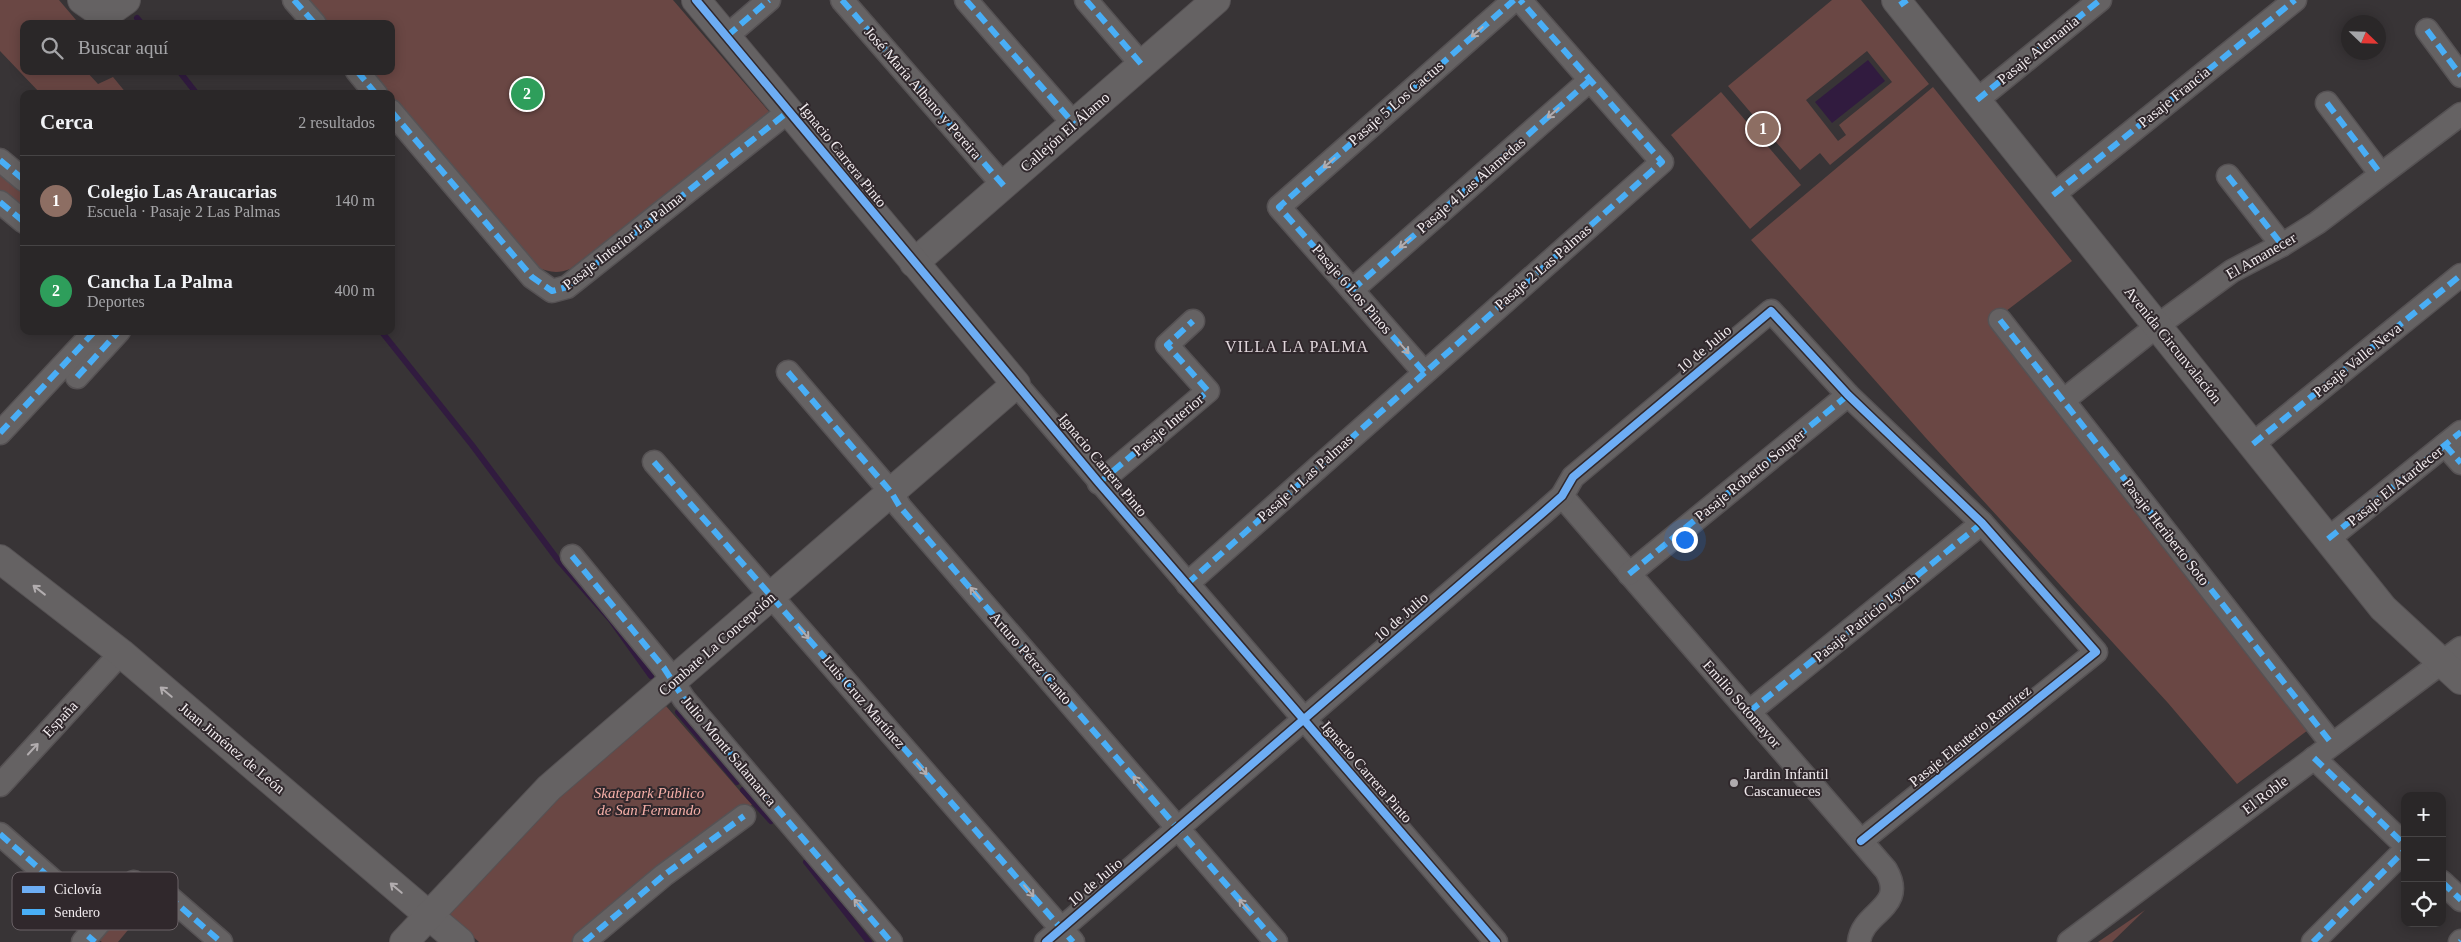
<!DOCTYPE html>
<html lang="es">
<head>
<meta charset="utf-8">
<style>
	:root { --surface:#2a2728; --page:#322f30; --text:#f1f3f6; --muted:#a5a5a8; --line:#464445; --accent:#8c9099 }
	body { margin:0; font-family:Georgia,serif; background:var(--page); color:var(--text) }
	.controls { position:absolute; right:15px; bottom:15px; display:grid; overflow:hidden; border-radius:10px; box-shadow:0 2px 12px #0003 }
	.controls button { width:45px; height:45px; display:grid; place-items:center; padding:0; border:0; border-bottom:1px solid var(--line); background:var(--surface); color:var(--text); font:25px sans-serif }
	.compass { position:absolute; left:2341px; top:15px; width:45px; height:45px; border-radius:50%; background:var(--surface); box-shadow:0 2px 12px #0003; rotate:113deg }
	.you { position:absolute; left:1684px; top:539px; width:18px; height:18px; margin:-12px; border:4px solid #fff; border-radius:50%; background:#1a73e8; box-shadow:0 0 0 8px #1a73e833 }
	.badge { display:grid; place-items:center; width:32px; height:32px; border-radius:50%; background:var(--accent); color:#fff; font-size:16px; font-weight:700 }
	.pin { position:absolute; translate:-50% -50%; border:2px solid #fff; box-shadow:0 1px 5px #0006 }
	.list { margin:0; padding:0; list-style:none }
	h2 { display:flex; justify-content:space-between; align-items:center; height:65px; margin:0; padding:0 20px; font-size:21px }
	h2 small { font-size:16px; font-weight:400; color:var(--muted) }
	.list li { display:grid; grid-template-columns:32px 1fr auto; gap:15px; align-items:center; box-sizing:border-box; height:90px; padding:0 20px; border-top:1px solid var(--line) }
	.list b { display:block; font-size:19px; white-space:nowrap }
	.list p { margin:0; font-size:16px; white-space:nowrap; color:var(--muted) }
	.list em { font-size:16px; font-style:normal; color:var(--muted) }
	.icon { flex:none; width:28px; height:28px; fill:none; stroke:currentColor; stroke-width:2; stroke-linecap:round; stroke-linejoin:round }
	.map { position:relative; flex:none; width:2461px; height:942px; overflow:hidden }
	.search { position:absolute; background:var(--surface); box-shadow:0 2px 12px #0003; left:20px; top:20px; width:375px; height:55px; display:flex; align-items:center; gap:12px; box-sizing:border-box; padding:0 18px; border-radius:10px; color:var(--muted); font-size:19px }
	.panel { position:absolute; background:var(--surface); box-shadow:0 2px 12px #0003; left:20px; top:90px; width:375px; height:245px; border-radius:10px }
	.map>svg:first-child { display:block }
</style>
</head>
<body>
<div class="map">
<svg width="2461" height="942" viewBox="0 0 2461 942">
	<rect width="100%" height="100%" fill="#383436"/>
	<!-- green -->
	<g fill="#6a4744" fill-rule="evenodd">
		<path d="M 0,0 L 59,0 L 76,20 L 74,24 L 24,24 L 24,71 L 86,71 L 98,84 L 113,77 L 127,94 L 41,94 L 0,51 Z"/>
		<path d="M 303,0 L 673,0 L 771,114 L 570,269 C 557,274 549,272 536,267 L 391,101 L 391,94 L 385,94 L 366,71 L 391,71 L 391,24 L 324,24 Z"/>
		<path d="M 1832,0 L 1861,0 L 1929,84 L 1830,165 L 1820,153 L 1800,170 L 1728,86 ZM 1867,51 L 1892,82 L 1839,125 L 1846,135 L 1838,141 L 1806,100 Z"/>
		<path d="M 1933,87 L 2072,261 L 1993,321 L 2312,727 L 2237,784 L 2168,703 L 1925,437 L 1751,240 Z"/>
		<path d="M 1721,92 L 1801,185 L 1750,229 L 1671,135 Z"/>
		<path d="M 0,170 L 24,190 L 24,212 L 0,192 Z"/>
		<path d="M 666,706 L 752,805 L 733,815 L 573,942 L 479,942 L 449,915 L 451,908 L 574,783 Z"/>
		<path d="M 142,891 L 153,900 L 118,942 L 102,942 L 99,940 Z"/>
		<path d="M 2145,910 L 2112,942 L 2098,942 Z"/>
	</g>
	<!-- water -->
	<path fill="#311b3f" d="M 1868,60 L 1885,81 L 1832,123 L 1815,102 Z"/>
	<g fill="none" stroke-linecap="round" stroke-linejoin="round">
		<!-- stream -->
		<g stroke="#311b3f" stroke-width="6">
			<path d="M 137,18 L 142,24"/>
			<path d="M 179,71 L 197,94"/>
			<path d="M 381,331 L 472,445 L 558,560 L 611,620 L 651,676"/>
			<path d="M 678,712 L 737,782"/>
			<path d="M 743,790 L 771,821"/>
			<path d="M 806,862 L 869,942"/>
		</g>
		<defs>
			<g id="street">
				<path d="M 294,0 L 315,24"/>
				<path d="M 842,0 L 1004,186"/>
				<path d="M 966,0 L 1074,124"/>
				<path d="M 1086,0 L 1142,65"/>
				<path d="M 2427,30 L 2461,76"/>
				<path d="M 727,36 L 769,0"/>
				<path d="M 357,71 L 376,94"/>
				<path d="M 1977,100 L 2100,0"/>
				<path d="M 2327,103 L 2380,173"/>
				<path d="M 391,111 L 532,277 L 552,291 L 567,287 L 789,111"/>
				<path d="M 0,160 L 24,180"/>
				<path d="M 2228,176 L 2282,245"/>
				<path d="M 2053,195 L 2295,0"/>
				<path d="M 0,202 L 24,222"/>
				<path d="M 1352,290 L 1590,80"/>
				<path d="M 2000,320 L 2332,744"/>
				<path d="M 788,372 L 891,492 L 900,507 L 1276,942"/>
				<path d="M 1424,372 L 1279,207 L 1514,0"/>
				<path d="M 77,377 L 119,331"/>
				<path d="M 1016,384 L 1496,942"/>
				<path d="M 2064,400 L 2157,326 L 2232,271 L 2282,245 L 2317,223 L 2461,114"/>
				<path d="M 0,433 L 95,331"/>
				<path d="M 2253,444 L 2461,275"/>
				<path d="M 2445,445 L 2461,463"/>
				<path d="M 654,462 L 1073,942"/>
				<path d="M 1099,483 L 1208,391 L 1167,345 L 1193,321"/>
				<path d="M 1562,496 L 1886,870 C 1908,908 1862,911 1859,942"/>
				<path d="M 2328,539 L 2461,432"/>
				<path d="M 572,556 L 664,668 L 684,699 L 891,942"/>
				<path d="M 1629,574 L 1848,395"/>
				<path d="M 1187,584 L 1662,162 L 1520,0"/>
				<path d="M 1749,712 L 1982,523"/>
				<path d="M 2314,758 L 2405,845"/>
				<path d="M 0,785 L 121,653"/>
				<path d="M 0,834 L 100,922"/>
				<path d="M 2442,882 L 2461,900"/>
				<path d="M 168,896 L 221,942"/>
				<path d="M 83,942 L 134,882"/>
				<path d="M 584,942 L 664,875 L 744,816"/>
				<path d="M 1046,942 L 1544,512 L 1562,496 L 1573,477 L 1771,311 L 1848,395 L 1982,523 L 2096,652 L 1861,841"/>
				<path d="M 2069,942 L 2461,648"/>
				<path d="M 2313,942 L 2405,850"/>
				<path d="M 2460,942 L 2461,941"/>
			</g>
			<g id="secondary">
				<path d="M 82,0 L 102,14 L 112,10 L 126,0"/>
				<path d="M 1896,0 L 2383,608 L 2461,680"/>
				<path d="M 914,263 L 1216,0"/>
				<path d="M 0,559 L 121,653 L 460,942"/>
				<path d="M 404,942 L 549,788 L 1016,384 L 696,0"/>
			</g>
		</defs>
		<!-- street casing -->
		<use href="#street" stroke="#565254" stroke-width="25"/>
		<!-- secondary casing -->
		<use href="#secondary" stroke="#565254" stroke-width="30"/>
		<!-- street -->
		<use href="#street" stroke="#656263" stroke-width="22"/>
		<!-- secondary -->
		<use href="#secondary" stroke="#656263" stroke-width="28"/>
		<!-- quiet -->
		<g stroke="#49aef6" stroke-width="6" stroke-dasharray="12 6" stroke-linecap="butt">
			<path d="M 294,0 L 315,24"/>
			<path d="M 842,0 L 1004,186"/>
			<path d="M 966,0 L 1074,124"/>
			<path d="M 1086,0 L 1142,65"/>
			<path d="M 1900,5 L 1907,0"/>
			<path d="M 2427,30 L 2461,76"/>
			<path d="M 727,36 L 769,0"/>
			<path d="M 357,71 L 376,94"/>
			<path d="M 1977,100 L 2100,0"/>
			<path d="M 2327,103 L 2380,173"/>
			<path d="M 391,111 L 532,277 L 552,291 L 567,287 L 789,111"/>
			<path d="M 0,160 L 24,180"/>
			<path d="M 2228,176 L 2282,245"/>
			<path d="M 2053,195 L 2295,0"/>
			<path d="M 0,202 L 24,222"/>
			<path d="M 1352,290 L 1590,80"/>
			<path d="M 2000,320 L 2332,744"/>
			<path d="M 788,372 L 891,492 L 900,507 L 1276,942"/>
			<path d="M 1424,372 L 1279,207 L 1514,0"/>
			<path d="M 77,377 L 119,331"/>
			<path d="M 0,433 L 95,331"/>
			<path d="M 2253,444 L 2461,275"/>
			<path d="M 2445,445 L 2461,463"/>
			<path d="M 654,462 L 1073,942"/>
			<path d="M 1099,483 L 1208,391 L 1167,345 L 1193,321"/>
			<path d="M 2328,539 L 2461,432"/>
			<path d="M 572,556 L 664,668 L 684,699 L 891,942"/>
			<path d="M 1629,574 L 1848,395"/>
			<path d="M 1187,584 L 1662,162 L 1520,0"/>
			<path d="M 1749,712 L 1982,523"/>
			<path d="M 2314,758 L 2405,845"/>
			<path d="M 0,834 L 100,922"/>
			<path d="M 2442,882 L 2461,900"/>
			<path d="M 168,896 L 221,942"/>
			<path d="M 88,936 L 95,942"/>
			<path d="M 584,942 L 664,875 L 744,816"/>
			<path d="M 2313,942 L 2405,850"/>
			<path d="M 2460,942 L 2461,941"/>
		</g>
		<defs>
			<g id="cycleway">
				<path d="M 696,0 L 1099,483 L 1496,942"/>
				<path d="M 1046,942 L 1544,512 L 1562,496 L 1573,477 L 1771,311 L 1848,395 L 1982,523 L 2096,652 L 1861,841"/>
			</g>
		</defs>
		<!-- cycleway casing -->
		<use href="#cycleway" stroke="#30282c" stroke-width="11"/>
		<!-- cycleway -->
		<use href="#cycleway" stroke="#6dadf4" stroke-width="8"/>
	</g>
	<!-- one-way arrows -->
	<defs><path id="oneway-shaft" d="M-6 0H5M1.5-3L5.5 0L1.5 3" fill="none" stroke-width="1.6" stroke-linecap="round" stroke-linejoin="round" transform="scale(1.25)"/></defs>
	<g stroke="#b2adaf">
		<use href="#oneway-shaft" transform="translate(1477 32) rotate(139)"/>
		<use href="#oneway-shaft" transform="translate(1553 113) rotate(139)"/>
		<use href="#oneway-shaft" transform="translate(1329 163) rotate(139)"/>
		<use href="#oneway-shaft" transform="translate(1405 243) rotate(139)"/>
		<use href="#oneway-shaft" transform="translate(1404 348) rotate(49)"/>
		<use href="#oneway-shaft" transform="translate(39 590) rotate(-142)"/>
		<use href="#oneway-shaft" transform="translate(975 593) rotate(-131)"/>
		<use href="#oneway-shaft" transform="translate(804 633) rotate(49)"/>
		<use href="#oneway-shaft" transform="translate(166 692) rotate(-140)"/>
		<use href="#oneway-shaft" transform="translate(33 749) rotate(-47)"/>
		<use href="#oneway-shaft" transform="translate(922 769) rotate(49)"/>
		<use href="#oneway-shaft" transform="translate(1138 782) rotate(-131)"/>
		<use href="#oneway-shaft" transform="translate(396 888) rotate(-140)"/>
		<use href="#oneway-shaft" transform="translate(1029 891) rotate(49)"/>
		<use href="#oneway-shaft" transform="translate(859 905) rotate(-131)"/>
		<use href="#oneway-shaft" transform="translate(1244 905) rotate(-131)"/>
	</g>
	<!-- markers -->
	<circle fill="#b0abae" stroke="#30282c" stroke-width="2" cx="1734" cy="783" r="5"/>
	<g text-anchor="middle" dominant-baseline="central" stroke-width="4" stroke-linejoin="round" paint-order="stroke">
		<!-- street labels -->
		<g font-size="15" fill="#f1ebee" stroke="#30282c">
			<text transform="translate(2038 50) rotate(-39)">Pasaje Alemania</text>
			<text transform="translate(923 93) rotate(49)">José María Albano y Pereira</text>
			<text transform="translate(2174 97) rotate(-39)">Pasaje Francia</text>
			<text transform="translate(1396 103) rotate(-41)">Pasaje 5 Los Cactus</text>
			<text transform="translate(1065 132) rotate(-41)">Callejón El Álamo</text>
			<text transform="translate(843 155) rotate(51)">Ignacio Carrera Pinto</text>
			<text transform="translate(1471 185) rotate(-41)">Pasaje 4 Las Alamedas</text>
			<text transform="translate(623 241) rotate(-38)">Pasaje Interior La Palma</text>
			<text transform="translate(2261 256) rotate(-30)">El Amanecer</text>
			<text transform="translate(1543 267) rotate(-41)">Pasaje 2 Las Palmas</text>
			<text transform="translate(1352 289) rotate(49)">Pasaje 6 Los Pinos</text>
			<text transform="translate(2173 345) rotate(51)">Avenida Circunvalación</text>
			<text transform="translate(1704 349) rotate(-40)">10 de Julio</text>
			<text transform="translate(2357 360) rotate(-39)">Pasaje Valle Neva</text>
			<text transform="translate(1168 425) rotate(-40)">Pasaje Interior</text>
			<text transform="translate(1103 465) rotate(50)">Ignacio Carrera Pinto</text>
			<text transform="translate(1750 475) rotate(-39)">Pasaje Roberto Souper</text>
			<text transform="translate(1305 478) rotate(-42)">Pasaje 1 Las Palmas</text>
			<text transform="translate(2395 486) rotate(-39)">Pasaje El Atardecer</text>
			<text transform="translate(2166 532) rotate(52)">Pasaje Heriberto Soto</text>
			<text transform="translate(1401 617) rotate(-41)">10 de Julio</text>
			<text transform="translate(1866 618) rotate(-39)">Pasaje Patricio Lynch</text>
			<text transform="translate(717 644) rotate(-41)">Combate La Concepción</text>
			<text transform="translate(1031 658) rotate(49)">Arturo Pérez Canto</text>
			<text transform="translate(864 702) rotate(49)">Luis Cruz Martínez</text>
			<text transform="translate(1742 704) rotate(49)">Emilio Sotomayor</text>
			<text transform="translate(60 719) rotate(-47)">España</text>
			<text transform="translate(1970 736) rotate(-39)">Pasaje Eleuterio Ramírez</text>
			<text transform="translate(232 748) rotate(40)">Juan Jiménez de León</text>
			<text transform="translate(729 751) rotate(50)">Julio Montt Salamanca</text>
			<text transform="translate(1367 772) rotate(49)">Ignacio Carrera Pinto</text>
			<text transform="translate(2265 795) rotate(-37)">El Roble</text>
			<text transform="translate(1095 882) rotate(-40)">10 de Julio</text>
		</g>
		<!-- poi labels -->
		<g font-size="15" fill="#f1ebee" stroke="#30282c" text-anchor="start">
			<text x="1744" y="774">Jardin Infantil<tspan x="1744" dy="17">Cascanueces</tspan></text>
		</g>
		<!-- park labels -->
		<g font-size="15" font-style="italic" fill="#f5afa8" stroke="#30282c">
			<text x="649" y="793">Skatepark Público<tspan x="649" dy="17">de San Fernando</tspan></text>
		</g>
		<!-- neighbourhood labels -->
		<g font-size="16" letter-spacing="1" fill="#e1d7dc" stroke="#30282c">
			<text x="1297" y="346">VILLA LA PALMA</text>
		</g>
	</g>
	<!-- legend -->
	<rect x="12" y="872" width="166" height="58" rx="8" fill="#30282c" stroke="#6a6266" stroke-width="1"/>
	<rect x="22" y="886" width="23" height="7" fill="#6dadf4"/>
	<rect x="22" y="909" width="23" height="6" fill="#49aef6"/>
	<g font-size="14" fill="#f1ebee">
		<text x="54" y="894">Ciclovía</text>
		<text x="54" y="917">Sendero</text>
	</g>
</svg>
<div class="controls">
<button>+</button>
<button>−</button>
<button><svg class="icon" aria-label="locate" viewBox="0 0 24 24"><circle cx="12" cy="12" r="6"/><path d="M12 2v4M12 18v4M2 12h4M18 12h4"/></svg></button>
</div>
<svg class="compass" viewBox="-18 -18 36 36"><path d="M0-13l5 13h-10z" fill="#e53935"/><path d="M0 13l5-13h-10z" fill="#a5a5a8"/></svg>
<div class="you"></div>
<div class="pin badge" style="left:1763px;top:129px;background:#8d6e63">1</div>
<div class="pin badge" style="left:527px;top:94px;background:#2e9e5b">2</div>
<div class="search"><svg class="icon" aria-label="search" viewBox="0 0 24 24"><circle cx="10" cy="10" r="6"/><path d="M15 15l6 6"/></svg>Buscar aquí</div>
<section class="panel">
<h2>Cerca<small>2 resultados</small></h2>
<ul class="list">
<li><span class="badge" style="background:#8d6e63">1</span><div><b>Colegio Las Araucarias</b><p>Escuela · Pasaje 2 Las Palmas</p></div><em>140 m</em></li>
<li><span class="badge" style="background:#2e9e5b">2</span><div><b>Cancha La Palma</b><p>Deportes</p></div><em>400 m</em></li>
</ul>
</section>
</div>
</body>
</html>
